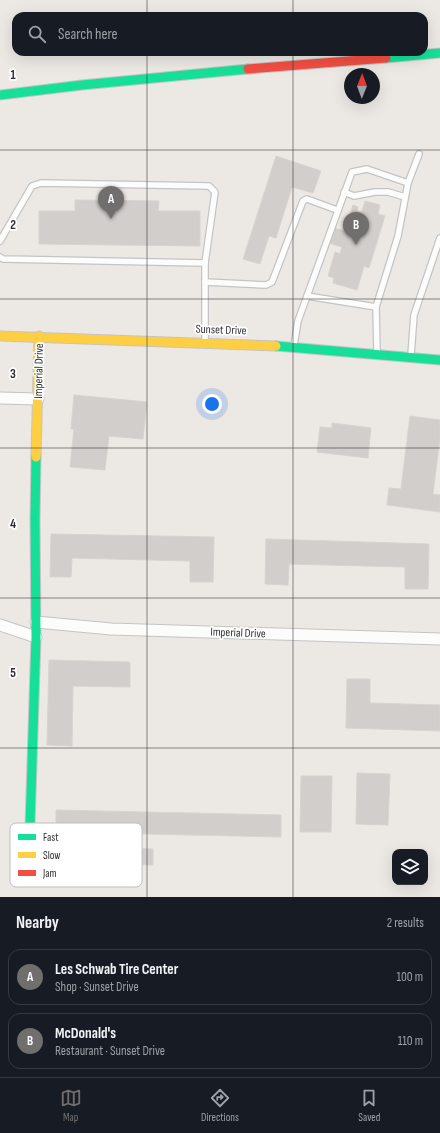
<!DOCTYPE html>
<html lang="en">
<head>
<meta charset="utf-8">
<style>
	:root { --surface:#171b24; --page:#20242c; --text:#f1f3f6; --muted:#9ea1a6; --line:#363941; --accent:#706f6e }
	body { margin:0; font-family:"Sofia Sans Condensed",sans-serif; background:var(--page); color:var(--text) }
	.controls { position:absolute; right:12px; bottom:12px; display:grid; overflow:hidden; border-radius:8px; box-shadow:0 4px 16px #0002 }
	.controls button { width:36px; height:36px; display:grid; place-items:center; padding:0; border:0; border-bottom:1px solid var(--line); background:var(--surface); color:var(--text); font:20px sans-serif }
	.compass { position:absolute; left:344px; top:68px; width:36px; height:36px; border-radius:50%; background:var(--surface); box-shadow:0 4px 16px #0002; rotate:1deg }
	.you { position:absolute; left:212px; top:404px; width:14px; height:14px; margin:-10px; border:3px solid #fff; border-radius:50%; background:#1a73e8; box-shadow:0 0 0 6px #1a73e833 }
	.badge { display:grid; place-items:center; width:26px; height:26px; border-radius:50%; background:var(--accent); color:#fff; font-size:13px; font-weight:700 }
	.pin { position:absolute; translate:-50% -33px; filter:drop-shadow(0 1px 2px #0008) }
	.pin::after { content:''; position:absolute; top:21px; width:14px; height:12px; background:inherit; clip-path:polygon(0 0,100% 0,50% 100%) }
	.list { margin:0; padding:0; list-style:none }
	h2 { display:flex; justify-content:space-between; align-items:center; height:52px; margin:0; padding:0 16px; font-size:17px }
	h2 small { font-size:13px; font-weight:400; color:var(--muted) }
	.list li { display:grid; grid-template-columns:26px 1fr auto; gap:12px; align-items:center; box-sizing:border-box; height:56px; margin:0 8px 8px; padding:0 8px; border:1px solid var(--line); border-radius:12px }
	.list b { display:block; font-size:15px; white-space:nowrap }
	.list p { margin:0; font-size:13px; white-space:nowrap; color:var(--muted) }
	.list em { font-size:13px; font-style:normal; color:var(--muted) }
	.icon { flex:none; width:22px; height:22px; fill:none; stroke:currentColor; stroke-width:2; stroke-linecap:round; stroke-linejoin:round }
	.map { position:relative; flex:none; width:440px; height:897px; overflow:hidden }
	.search { position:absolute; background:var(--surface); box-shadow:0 4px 16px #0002; left:12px; right:12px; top:12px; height:44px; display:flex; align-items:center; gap:10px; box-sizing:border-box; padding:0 14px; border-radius:12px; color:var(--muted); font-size:15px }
	.sheet { height:180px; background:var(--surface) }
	nav { display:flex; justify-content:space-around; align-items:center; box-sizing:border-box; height:56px; border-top:1px solid var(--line); background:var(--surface); font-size:11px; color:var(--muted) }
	nav a { display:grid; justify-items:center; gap:2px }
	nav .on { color:var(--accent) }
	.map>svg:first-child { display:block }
</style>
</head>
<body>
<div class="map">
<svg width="440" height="897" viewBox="0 0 440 897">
	<rect width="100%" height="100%" fill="#ece8e4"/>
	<!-- building -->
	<g fill="#d1cecb" stroke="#d7d4d0">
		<path d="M 276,156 L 321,171 L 313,193 L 292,187 L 276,238 L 269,236 L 260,264 L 243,259 Z"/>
		<path d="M 75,200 L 159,201 L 158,211 L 200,211 L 200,246 L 39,244 L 39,211 L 75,211 Z"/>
		<path d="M 365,201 L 380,205 L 378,214 L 385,216 L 369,268 L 364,266 L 357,290 L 333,283 L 334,278 L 328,276 L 335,252 L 340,254 L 342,247 L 329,243 L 334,228 L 345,231 L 353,205 L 358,207 L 357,211 L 362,212 Z"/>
		<path d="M 74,395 L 147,402 L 143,439 L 109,436 L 105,470 L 70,467 L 74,429 L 71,429 Z"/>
		<path d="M 410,416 L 440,420 L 440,438 L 433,494 L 440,495 L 440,512 L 387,505 L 389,488 L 401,489 Z"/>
		<path d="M 332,423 L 371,428 L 368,458 L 317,452 L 320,427 L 332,428 Z"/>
		<path d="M 51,534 L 214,537 L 213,582 L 190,582 L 190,561 L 72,558 L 71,577 L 50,577 Z"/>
		<path d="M 266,539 L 429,544 L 428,589 L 405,589 L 405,567 L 289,564 L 288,585 L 265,584 Z"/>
		<path d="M 49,660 L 130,662 L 130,687 L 73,686 L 72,746 L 47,745 Z"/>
		<path d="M 347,679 L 370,679 L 370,703 L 440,705 L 440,731 L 346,728 Z"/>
		<path d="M 357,773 L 390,774 L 388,825 L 356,824 Z"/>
		<path d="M 301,776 L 332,776 L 331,832 L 300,832 Z"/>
		<path d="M 56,810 L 281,815 L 281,837 L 56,832 Z"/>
		<path d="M 40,847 L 153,849 L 153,865 L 40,863 Z"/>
	</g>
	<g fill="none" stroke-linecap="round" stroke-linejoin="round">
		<defs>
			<g id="lane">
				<path d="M 408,183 L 419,154"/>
				<path d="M 344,192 L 354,196 L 375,192 L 388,192 L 405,197"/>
				<path d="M 0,241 L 32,186 L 41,183 L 209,186 L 215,192 L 205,263 L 205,342"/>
				<path d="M 0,257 L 3,259 L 205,263"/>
				<path d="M 205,282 L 266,285 L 272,282 L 303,201 L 307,199 L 337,210"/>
				<path d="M 307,296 L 376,307"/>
				<path d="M 294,345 L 298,321 L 352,172 L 367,169 L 408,183 L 398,236 L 376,307 L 377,352"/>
				<path d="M 411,355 L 414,315 L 440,238"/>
			</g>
			<g id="street">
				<path d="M 0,398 L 38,399"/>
				<path d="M 36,622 L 111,629 L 440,639"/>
				<path d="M 0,625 L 36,637"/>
			</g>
			<g id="fast">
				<path d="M 386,58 L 440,53"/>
				<path d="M 0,95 L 82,85 L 248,69"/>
				<path d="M 276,346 L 440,360"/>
				<path d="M 30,826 L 36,637 L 35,519 L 36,457"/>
			</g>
			<g id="slow">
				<path d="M 0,336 L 276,346"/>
				<path d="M 36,457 L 39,336"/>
			</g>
			<path id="jam" d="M 248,69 L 386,58"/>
		</defs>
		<!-- lane casing -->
		<use href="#lane" stroke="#c5c4c5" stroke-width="8"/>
		<!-- street casing -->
		<use href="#street" stroke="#c5c4c5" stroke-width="13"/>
		<!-- fast casing -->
		<use href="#fast" stroke="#c5c4c5" stroke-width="11"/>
		<!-- slow casing -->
		<use href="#slow" stroke="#c5c4c5" stroke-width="11"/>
		<!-- jam casing -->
		<use href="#jam" stroke="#c5c4c5" stroke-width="11"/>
		<!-- lane -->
		<use href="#lane" stroke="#fcfcfb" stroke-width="5.5"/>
		<!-- street -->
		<use href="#street" stroke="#fcfcfb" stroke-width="11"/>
		<!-- fast -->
		<use href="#fast" stroke="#16e098" stroke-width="9"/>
		<!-- slow -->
		<use href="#slow" stroke="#ffcf43" stroke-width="9"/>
		<!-- jam -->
		<use href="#jam" stroke="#f24e42" stroke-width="9"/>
	</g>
	<!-- grid -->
	<path fill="none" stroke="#2e2e2e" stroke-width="1" stroke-opacity="0.55" d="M 147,0 L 147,16M 293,0 L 293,16M 147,52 L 147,897M 293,52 L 293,897M 0,150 L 440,150M 0,299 L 440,299M 0,448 L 440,448M 0,598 L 440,598M 0,748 L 440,748"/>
	<g text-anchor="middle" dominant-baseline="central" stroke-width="3.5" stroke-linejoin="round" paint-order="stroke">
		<!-- street labels -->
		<g font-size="12" fill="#2e2e2e" stroke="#fff">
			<text transform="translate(221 330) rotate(2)">Sunset Drive</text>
			<text transform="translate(39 371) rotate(-89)">Imperial Drive</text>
			<text transform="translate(238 633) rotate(2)">Imperial Drive</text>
		</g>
	</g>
	<!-- legend -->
	<rect x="10" y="823" width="132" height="64" rx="6" fill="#fff" stroke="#c0c0c0" stroke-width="1"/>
	<rect x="18" y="834" width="18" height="6" fill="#16e098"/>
	<rect x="18" y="852" width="18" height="6" fill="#ffcf43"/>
	<rect x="18" y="870" width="18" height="6" fill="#f24e42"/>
	<g font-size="11" fill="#2e2e2e">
		<text x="43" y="841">Fast</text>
		<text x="43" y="859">Slow</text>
		<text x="43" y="877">Jam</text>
	</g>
	<g font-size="13" text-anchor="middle" font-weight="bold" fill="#2e2e2e" stroke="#fff" stroke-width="3.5" stroke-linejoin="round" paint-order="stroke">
		<text x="13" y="79">1</text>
		<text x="13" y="229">2</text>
		<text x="13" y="378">3</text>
		<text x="13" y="528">4</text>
		<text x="13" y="677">5</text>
	</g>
</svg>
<div class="controls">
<button><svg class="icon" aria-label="layers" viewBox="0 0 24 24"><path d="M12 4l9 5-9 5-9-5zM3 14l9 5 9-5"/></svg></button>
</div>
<svg class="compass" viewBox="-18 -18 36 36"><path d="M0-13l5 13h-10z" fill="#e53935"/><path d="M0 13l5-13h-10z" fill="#9ea1a6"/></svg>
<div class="you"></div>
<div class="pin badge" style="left:111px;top:219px">A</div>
<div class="pin badge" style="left:356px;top:245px">B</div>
<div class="search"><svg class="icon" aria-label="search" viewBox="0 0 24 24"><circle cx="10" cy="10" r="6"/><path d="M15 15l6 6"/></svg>Search here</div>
</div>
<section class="sheet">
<h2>Nearby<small>2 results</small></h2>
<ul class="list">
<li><span class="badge">A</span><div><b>Les Schwab Tire Center</b><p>Shop · Sunset Drive</p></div><em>100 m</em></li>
<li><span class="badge">B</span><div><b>McDonald's</b><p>Restaurant · Sunset Drive</p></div><em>110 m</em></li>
</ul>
</section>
<nav>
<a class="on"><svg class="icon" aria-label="map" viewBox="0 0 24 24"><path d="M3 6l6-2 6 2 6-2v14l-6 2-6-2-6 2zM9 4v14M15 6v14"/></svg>Map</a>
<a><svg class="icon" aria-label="directions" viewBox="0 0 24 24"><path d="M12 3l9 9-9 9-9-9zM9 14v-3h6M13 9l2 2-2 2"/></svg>Directions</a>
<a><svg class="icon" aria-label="saved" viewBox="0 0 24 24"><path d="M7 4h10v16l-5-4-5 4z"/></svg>Saved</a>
</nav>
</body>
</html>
